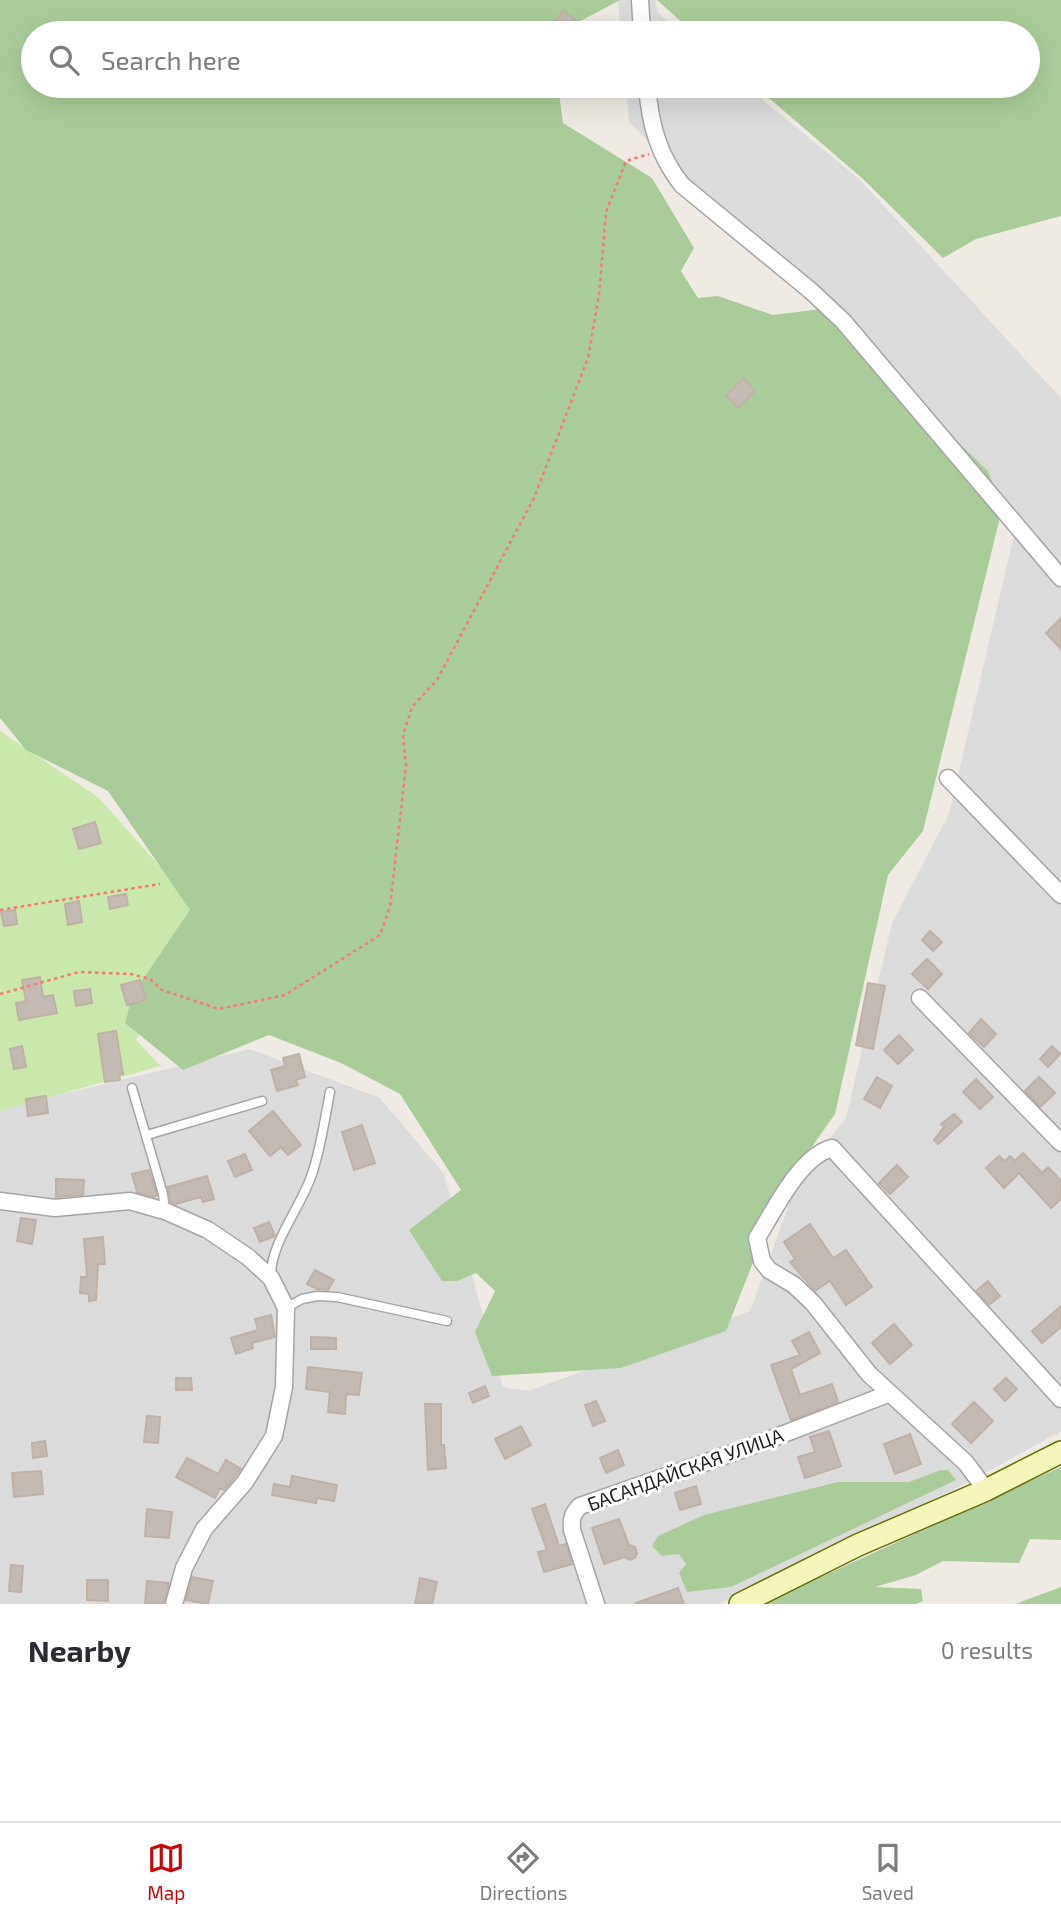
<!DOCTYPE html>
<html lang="en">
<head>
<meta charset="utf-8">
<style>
	:root { --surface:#fff; --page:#f2f2f3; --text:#2b2b33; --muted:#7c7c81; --line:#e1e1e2; --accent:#c5070b }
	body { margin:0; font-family:"Exo 2",sans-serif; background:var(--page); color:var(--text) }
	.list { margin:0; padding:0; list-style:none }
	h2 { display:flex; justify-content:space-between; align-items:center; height:91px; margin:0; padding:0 28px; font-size:30px }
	h2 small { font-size:23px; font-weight:400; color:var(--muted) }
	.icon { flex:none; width:38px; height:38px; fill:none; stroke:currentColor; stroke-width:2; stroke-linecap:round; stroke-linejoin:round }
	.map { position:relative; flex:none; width:1061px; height:1604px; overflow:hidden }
	.search { position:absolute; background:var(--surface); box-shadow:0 7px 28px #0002; left:21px; right:21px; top:21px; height:77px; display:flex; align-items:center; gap:18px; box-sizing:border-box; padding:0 24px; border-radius:38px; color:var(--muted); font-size:26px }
	.sheet { height:217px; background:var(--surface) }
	nav { display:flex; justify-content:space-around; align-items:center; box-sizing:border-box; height:98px; border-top:2px solid var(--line); background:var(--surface); font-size:19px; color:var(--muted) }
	nav a { display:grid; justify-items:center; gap:4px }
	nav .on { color:var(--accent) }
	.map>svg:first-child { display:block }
</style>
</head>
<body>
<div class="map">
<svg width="1061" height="1604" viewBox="0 0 1061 1604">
	<rect width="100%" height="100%" fill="#efebe4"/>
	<!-- residential -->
	<g fill="#dcdbdb">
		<path d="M 618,0 L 655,0 L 658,13 L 682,33 L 621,33 Z"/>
		<path d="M 626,86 L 746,86 L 859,179 L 1061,398 L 1061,1431 L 967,1483 L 719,1604 L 0,1604 L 0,1109 L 250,1049 L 380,1098 L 444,1174 L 503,1387 L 528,1391 L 750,1311 L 799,1177 L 846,1118 L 892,923 L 949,814 L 1019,513 L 629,122 Z"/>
	</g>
	<!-- grass -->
	<path fill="#cae7ac" d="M 0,731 L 98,797 L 204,916 L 136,1040 L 161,1066 L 0,1111 Z"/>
	<!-- forest -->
	<g fill="#aacc9a">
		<path d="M 0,0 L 620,0 L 558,33 L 33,33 L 33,86 L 558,86 L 563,123 L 652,178 L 694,248 L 681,271 L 698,298 L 718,296 L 773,315 L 829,308 L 874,361 L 988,471 L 1002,509 L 923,831 L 888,875 L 835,1114 L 782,1189 L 726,1331 L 621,1368 L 492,1376 L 475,1332 L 495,1291 L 476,1273 L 457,1281 L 442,1281 L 409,1230 L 461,1190 L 400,1094 L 341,1063 L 269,1035 L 183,1070 L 125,1023 L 133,994 L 190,910 L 108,791 L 26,750 L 0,718 Z"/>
		<path d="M 657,0 L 1061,0 L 1061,216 L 976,239 L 943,258 L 863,179 L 755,86 L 1028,86 L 1028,33 L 694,33 Z"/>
		<path d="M 1061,1467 L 1061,1540 L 1030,1539 L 1019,1563 L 943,1561 L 916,1575 L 875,1587 L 921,1589 L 923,1601 L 916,1604 L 762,1604 Z"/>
		<path d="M 941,1470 L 948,1470 L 956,1480 L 731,1587 L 687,1592 L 679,1573 L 686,1564 L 679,1554 L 662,1556 L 652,1546 L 658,1536 L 704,1515 L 838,1482 L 909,1482 Z"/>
		<path d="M 1061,1587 L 1061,1604 L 1015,1604 Z"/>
	</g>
	<!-- building -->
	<g fill="#c3bab4" stroke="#c0b1a7" stroke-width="2">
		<path d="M 563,11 L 594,33 L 547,33 Z"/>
		<path d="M 743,378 L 755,391 L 738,408 L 726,395 Z"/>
		<path d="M 1061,618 L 1061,649 L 1046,633 Z"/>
		<path d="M 95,822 L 101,843 L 79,849 L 73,829 Z"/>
		<path d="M 126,894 L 128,905 L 110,909 L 108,897 Z"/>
		<path d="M 79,901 L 82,922 L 68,925 L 65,904 Z"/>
		<path d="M 15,910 L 17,924 L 4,926 L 1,912 Z"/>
		<path d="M 930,931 L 942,942 L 933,951 L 922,940 Z"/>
		<path d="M 927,959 L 942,974 L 928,989 L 912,974 Z"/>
		<path d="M 40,977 L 43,997 L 53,995 L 57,1013 L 19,1020 L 16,1003 L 26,1001 L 22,980 Z"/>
		<path d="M 140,980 L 146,1000 L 127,1005 L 121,985 Z"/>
		<path d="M 868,983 L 885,986 L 873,1049 L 856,1045 Z"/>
		<path d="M 90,989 L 92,1003 L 76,1006 L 74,991 Z"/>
		<path d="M 981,1019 L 996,1034 L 984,1047 L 969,1033 Z"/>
		<path d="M 116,1031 L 123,1074 L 119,1075 L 120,1080 L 105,1082 L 98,1034 Z"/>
		<path d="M 899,1035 L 913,1050 L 898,1064 L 884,1050 Z"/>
		<path d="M 22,1046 L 26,1067 L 14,1069 L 10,1049 Z"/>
		<path d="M 1052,1046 L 1060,1054 L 1048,1067 L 1040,1059 Z"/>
		<path d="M 299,1054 L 305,1077 L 296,1080 L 298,1085 L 277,1091 L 271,1070 L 285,1066 L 283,1058 Z"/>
		<path d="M 877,1077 L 892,1086 L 880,1108 L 864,1099 Z"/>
		<path d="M 1039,1077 L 1055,1093 L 1040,1107 L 1025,1091 Z"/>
		<path d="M 976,1079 L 993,1097 L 980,1109 L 963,1092 Z"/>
		<path d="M 46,1096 L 48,1113 L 28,1116 L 26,1099 Z"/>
		<path d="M 273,1111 L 301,1145 L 288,1155 L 281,1147 L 270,1156 L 249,1131 Z"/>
		<path d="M 954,1114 L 962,1122 L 938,1144 L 934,1140 L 944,1127 L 941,1124 Z"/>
		<path d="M 362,1125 L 375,1163 L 354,1170 L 342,1132 Z"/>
		<path d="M 1023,1153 L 1042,1173 L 1048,1167 L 1061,1181 L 1061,1199 L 1051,1208 L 1019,1173 L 1004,1188 L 986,1168 L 999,1156 L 1005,1161 L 1010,1156 L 1015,1161 Z"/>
		<path d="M 245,1154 L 252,1170 L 235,1177 L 228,1161 Z"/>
		<path d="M 897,1165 L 908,1177 L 890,1194 L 879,1183 Z"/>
		<path d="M 149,1170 L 157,1195 L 154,1197 L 137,1192 L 132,1174 Z"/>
		<path d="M 207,1176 L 214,1199 L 203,1202 L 201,1197 L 176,1204 L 171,1202 L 168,1187 Z"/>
		<path d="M 56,1179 L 84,1180 L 83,1195 L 56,1197 Z"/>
		<path d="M 21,1218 L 36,1220 L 32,1244 L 17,1241 Z"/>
		<path d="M 269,1222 L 275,1236 L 260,1242 L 254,1228 Z"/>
		<path d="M 810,1224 L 833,1258 L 846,1250 L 872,1287 L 846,1305 L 830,1281 L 815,1291 L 790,1262 L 795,1259 L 784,1242 Z"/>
		<path d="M 103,1237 L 105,1264 L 98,1264 L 96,1300 L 89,1301 L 89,1294 L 80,1293 L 81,1277 L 87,1277 L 84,1239 Z"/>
		<path d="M 315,1270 L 334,1280 L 328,1290 L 317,1289 L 307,1284 Z"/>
		<path d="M 988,1281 L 1000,1296 L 989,1305 L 976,1291 Z"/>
		<path d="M 1061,1306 L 1061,1327 L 1042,1343 L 1032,1331 Z"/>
		<path d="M 271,1315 L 275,1337 L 252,1343 L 253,1348 L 236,1354 L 231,1338 L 258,1330 L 255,1319 Z"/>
		<path d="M 894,1324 L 912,1345 L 890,1364 L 872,1343 Z"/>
		<path d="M 809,1332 L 820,1353 L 791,1369 L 800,1395 L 832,1384 L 838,1402 L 791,1420 L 771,1365 L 800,1355 L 792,1341 Z"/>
		<path d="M 311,1337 L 336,1338 L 336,1349 L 311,1349 Z"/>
		<path d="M 308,1367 L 362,1373 L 359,1395 L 346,1394 L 345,1414 L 328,1412 L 330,1392 L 306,1389 Z"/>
		<path d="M 176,1378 L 191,1378 L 192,1390 L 176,1390 Z"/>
		<path d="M 1006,1378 L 1017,1389 L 1005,1401 L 994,1389 Z"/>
		<path d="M 485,1386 L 489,1396 L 473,1403 L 469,1393 Z"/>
		<path d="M 596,1401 L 605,1421 L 593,1426 L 585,1405 Z"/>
		<path d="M 974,1402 L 993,1421 L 971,1443 L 952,1424 Z"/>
		<path d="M 425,1404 L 441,1404 L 441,1445 L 444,1445 L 446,1468 L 428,1470 Z"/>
		<path d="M 147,1416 L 160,1417 L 158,1443 L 144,1442 Z"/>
		<path d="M 521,1426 L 531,1445 L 505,1459 L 495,1439 Z"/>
		<path d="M 829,1431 L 841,1466 L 805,1478 L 798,1457 L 815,1452 L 810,1437 Z"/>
		<path d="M 910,1434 L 921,1464 L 895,1474 L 884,1444 Z"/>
		<path d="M 45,1441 L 47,1456 L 33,1458 L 32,1443 Z"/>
		<path d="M 618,1450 L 624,1465 L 606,1473 L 600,1458 Z"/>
		<path d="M 187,1458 L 218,1474 L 226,1460 L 241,1469 L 224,1490 L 220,1488 L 215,1498 L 176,1477 Z"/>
		<path d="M 41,1471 L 43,1494 L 14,1497 L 12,1473 Z"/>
		<path d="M 292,1476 L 337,1485 L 334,1501 L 317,1498 L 316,1503 L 272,1495 L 274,1484 L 290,1487 Z"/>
		<path d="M 696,1486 L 701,1504 L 680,1510 L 675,1493 Z"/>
		<path d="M 545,1504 L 559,1546 L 566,1544 L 572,1564 L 544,1572 L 538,1552 L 547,1550 L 532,1509 Z"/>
		<path d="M 147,1509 L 172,1512 L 169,1538 L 145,1536 Z"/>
		<path d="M 619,1519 L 629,1545 L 635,1547 L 637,1553 L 635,1558 L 630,1560 L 624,1557 L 604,1564 L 592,1528 Z"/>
		<path d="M 11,1565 L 23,1566 L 21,1592 L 9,1591 Z"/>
		<path d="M 192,1577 L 213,1581 L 208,1604 L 186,1600 Z"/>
		<path d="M 420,1578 L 437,1582 L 432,1604 L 415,1604 Z"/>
		<path d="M 87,1580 L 108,1580 L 108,1601 L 87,1600 Z"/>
		<path d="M 147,1581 L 169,1583 L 164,1604 L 145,1604 Z"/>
		<path d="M 678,1588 L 684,1604 L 637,1604 L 636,1603 Z"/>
	</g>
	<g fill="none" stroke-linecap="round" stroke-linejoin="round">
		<defs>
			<g id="lane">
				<path d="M 132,1088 L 163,1194 L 165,1211"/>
				<path d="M 147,1135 L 262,1101"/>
				<path d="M 271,1275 C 271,1241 303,1205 313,1171 C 321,1146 325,1118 330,1092"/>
				<path d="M 286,1308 L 302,1299 L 317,1296 L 337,1297 L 447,1321"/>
			</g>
			<g id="street">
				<path d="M 640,0 L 642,33"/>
				<path d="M 647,86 C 650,123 658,155 682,185 L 811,291 L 843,321 L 1061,578"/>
				<path d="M 948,778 L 1061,895"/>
				<path d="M 920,998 L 1061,1143"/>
				<path d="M 0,1201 L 55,1208 L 130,1201 L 165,1211 L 208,1230 L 248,1257 L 271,1278 L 286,1308 L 284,1387 L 274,1436 L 245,1482 L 204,1529 L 184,1568 L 174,1604"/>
				<path d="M 986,1490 L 966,1463 L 869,1374 L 813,1303 L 794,1285 L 769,1270 L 762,1261 L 757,1238 C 774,1211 800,1156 832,1148 L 1061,1399"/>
				<path d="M 596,1604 L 572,1530 C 571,1519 572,1514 580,1506 L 747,1448 L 888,1394"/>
			</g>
			<path id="secondary" d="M 740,1604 L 858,1545 L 986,1490 L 1061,1452"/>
		</defs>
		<!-- lane casing -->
		<use href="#lane" stroke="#a5a5a5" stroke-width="11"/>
		<!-- street casing -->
		<use href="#street" stroke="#a5a5a5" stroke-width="19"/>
		<!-- secondary casing -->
		<use href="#secondary" stroke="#687109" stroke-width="24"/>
		<!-- path -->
		<g stroke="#f57a6f" stroke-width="2.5" stroke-dasharray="3.5 3.5" stroke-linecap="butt">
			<path d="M 0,910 L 160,884"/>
			<path d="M 0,994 L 79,972 L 131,974 L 150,979 L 162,990 L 219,1009 L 285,995 L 380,935 L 390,907 L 406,766 L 403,735 L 412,707 L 437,680 L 534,498 L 588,358 L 599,295 L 606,212 L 626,161 L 649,154"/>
		</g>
		<!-- lane -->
		<use href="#lane" stroke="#fff" stroke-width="8"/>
		<!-- street -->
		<use href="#street" stroke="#fff" stroke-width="16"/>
		<!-- secondary -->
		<use href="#secondary" stroke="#f5f7ba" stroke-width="21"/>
	</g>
	<g text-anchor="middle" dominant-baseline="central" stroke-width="6" stroke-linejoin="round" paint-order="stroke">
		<!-- street labels -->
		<g font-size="19" fill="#1e1e1e" stroke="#fff">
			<text transform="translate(685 1469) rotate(-20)">БАСАНДАЙСКАЯ УЛИЦА</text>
		</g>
	</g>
</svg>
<div class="search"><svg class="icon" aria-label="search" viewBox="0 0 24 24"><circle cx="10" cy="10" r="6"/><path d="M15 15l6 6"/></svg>Search here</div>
</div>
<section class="sheet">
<h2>Nearby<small>0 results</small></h2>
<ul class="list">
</ul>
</section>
<nav>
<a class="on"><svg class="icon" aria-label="map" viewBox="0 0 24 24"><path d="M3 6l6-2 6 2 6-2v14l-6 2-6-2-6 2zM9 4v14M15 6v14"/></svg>Map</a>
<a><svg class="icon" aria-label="directions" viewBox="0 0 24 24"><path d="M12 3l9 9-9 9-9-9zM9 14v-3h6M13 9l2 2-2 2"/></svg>Directions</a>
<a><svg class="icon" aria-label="saved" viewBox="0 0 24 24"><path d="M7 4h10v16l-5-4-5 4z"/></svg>Saved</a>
</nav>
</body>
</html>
